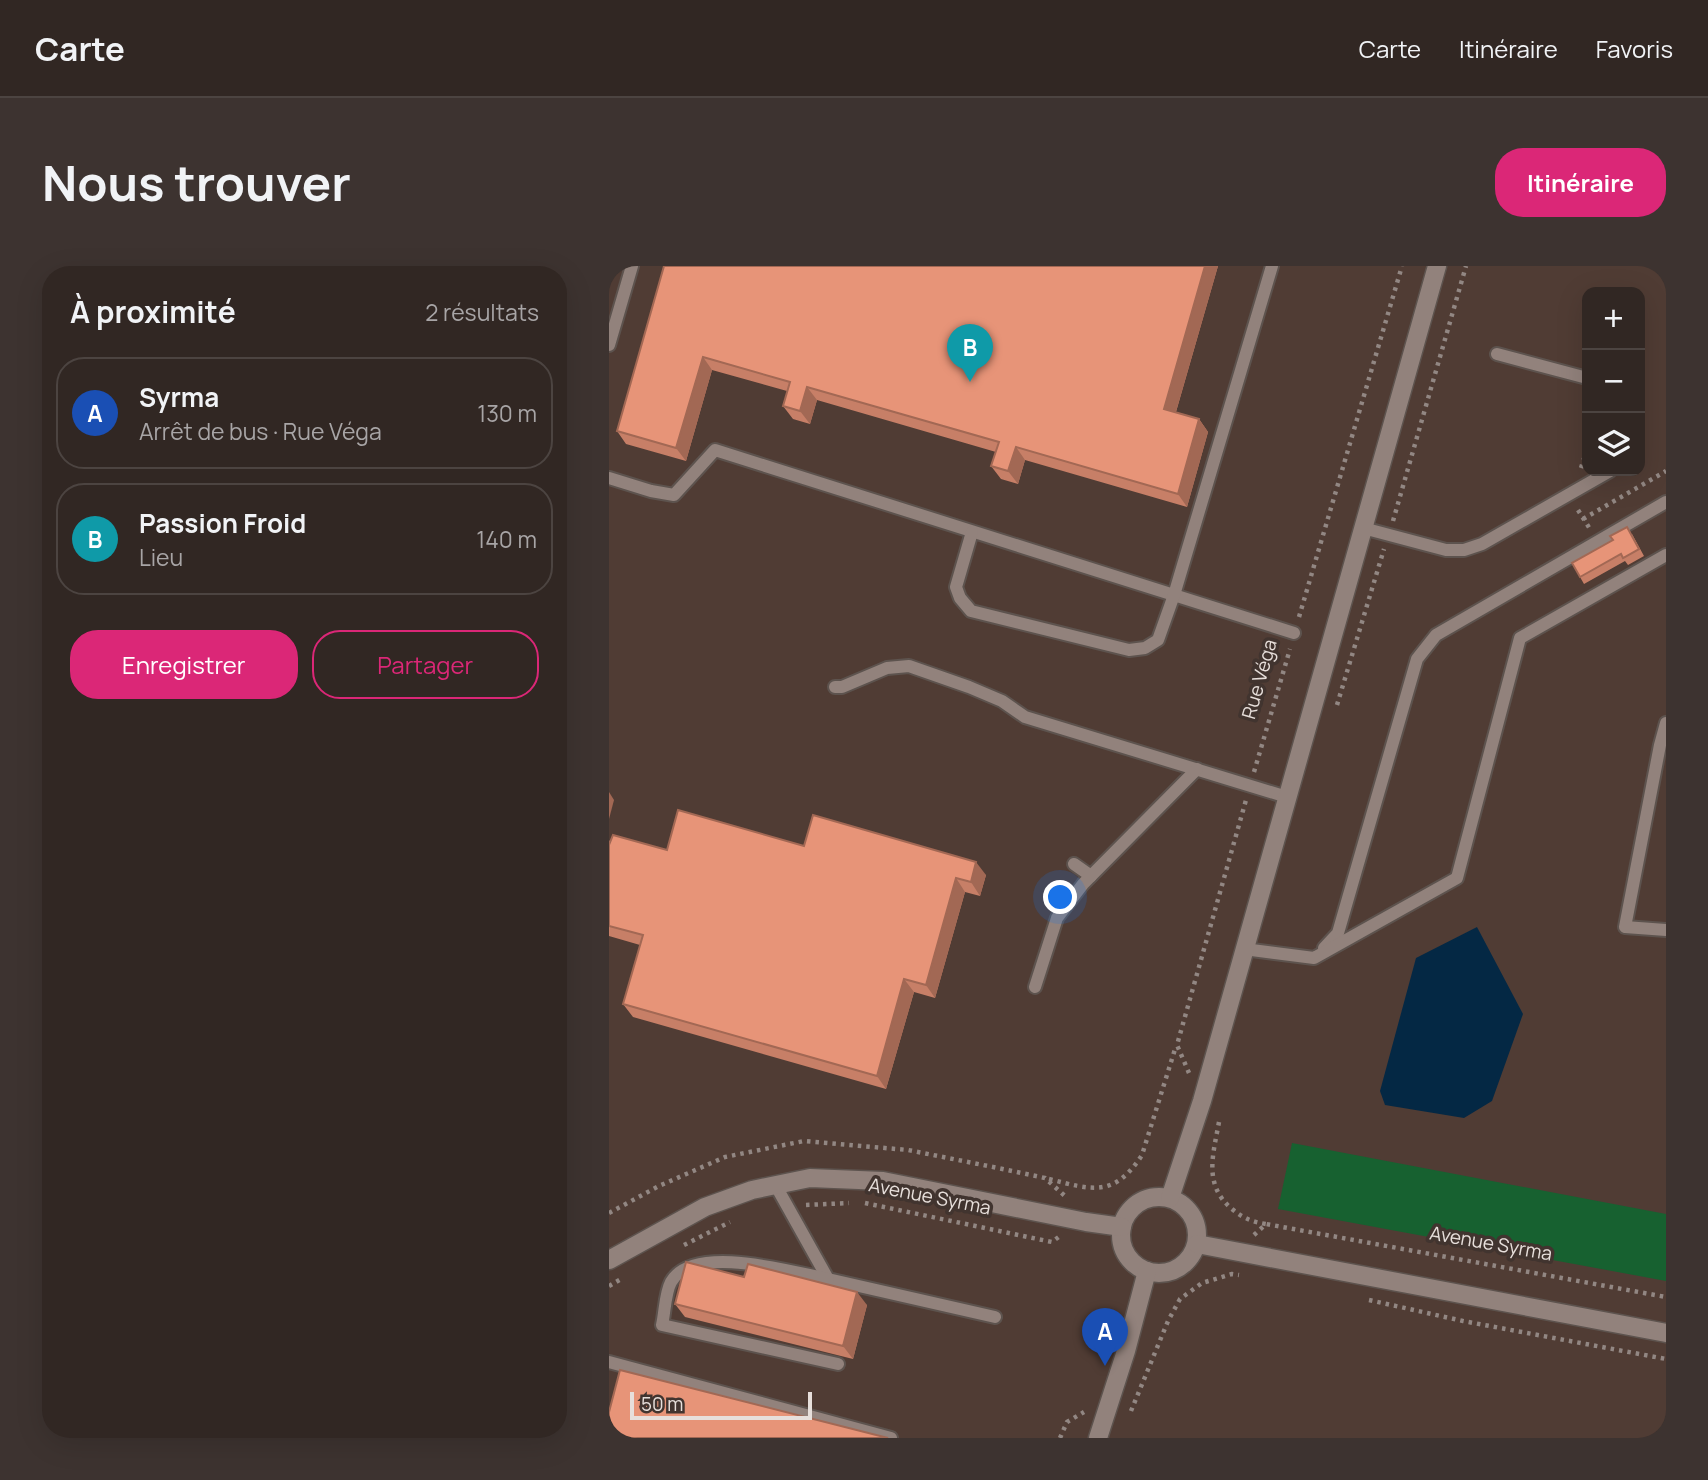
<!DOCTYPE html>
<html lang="fr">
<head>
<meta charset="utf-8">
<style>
	:root { --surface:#312723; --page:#3d3330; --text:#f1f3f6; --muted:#a8a5a6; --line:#4c4441; --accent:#db2777 }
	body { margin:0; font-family:Manrope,sans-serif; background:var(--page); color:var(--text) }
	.controls { position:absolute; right:21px; top:21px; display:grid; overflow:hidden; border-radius:14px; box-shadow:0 7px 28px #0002 }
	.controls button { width:63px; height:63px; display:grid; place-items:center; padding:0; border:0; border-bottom:2px solid var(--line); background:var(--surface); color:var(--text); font:35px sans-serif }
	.scale { position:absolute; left:21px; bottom:18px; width:182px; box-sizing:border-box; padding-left:7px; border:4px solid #e7dfdb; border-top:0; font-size:19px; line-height:24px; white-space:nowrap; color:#e7dfdb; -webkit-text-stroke:5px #41342f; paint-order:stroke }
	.you { position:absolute; left:452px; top:632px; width:24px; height:24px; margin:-18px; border:5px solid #fff; border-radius:50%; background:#1a73e8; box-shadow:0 0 0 10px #1a73e833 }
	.badge { display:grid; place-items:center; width:46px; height:46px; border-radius:50%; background:var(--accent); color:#fff; font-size:23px; font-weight:700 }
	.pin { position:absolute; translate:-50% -58px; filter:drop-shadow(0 2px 4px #0008) }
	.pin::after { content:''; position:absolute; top:37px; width:24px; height:21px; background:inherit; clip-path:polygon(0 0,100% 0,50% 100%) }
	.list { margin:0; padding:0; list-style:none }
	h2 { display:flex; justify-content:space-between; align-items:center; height:91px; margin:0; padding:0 28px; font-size:30px }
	h2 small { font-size:23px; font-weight:400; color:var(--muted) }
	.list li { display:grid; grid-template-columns:46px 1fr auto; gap:21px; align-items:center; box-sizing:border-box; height:112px; margin:0 14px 14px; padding:0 14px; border:2px solid var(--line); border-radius:28px }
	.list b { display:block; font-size:26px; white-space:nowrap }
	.list p { margin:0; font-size:23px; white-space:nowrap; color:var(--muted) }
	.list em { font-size:23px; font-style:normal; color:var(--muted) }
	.actions { display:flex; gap:14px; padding:21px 28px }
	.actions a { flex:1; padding:16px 0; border:2px solid var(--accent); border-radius:28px; text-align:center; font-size:24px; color:var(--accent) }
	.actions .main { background:var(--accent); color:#fff }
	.icon { flex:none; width:38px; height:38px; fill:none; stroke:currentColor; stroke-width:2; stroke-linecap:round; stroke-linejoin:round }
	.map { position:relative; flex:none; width:1057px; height:1172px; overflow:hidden; border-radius:28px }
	header { display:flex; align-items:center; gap:42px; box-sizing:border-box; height:98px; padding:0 35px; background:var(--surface); border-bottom:2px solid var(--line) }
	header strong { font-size:33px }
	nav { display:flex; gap:38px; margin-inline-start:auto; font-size:24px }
	.intro { display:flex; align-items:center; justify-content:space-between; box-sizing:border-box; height:168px; padding:0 42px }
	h1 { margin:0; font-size:49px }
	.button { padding:18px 32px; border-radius:28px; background:var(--accent); color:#fff; font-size:24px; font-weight:700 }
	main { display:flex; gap:42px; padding:0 42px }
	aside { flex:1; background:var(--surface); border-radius:28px; box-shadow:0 7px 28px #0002 }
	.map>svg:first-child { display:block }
</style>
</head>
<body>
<header>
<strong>Carte</strong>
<nav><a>Carte</a><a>Itinéraire</a><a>Favoris</a></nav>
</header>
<div class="intro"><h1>Nous trouver</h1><a class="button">Itinéraire</a></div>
<main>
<aside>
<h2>À proximité<small>2 résultats</small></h2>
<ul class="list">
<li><span class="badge" style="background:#1a4fb4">A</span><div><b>Syrma</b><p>Arrêt de bus · Rue Véga</p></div><em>130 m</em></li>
<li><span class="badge" style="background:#0f9aa8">B</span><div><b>Passion Froid</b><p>Lieu</p></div><em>140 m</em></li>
</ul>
<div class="actions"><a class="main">Enregistrer</a><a>Partager</a></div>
</aside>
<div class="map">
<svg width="1057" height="1172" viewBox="0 0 1057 1172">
	<rect width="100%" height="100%" fill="#41342f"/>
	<!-- built -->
	<path fill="#503c34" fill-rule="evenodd" d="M 0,0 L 1057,0 L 1057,1172 L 0,1172 ZM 978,26 L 1031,26 L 1031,205 L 978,205 Z"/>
	<!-- green -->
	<path fill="#176130" d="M 683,877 L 1057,948 L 1057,1015 L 669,943 Z"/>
	<!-- water -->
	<path fill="#042844" d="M 868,661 L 914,748 L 883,835 L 855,852 L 776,839 L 771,825 L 807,692 Z"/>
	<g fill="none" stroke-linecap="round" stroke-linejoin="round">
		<defs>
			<g id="lane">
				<path d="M 0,79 L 23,0"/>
				<path d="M 888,88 L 978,112"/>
				<path d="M 0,212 L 42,225 L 65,229 L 106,184 L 685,367"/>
				<path d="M 754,262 L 837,284 L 855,284 L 873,278 L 1001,205"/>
				<path d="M 363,266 L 347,321 L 351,332 L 362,345 L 520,384 L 536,382 L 549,374 L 565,329 L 663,0"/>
				<path d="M 226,421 L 233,421 L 278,402 L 300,400 L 360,421 L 393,435 L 416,451 L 678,531"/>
				<path d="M 1057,457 L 1051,479 L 1016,661 L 1057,664"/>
				<path d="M 465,598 L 482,610"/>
				<path d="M 715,682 L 729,667 L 808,393 L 827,369 L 1057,236"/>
				<path d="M 635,683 L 705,692 L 848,612 L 911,372 L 1057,289"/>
				<path d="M 426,721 L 448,652 L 474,618 L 588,503"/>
				<path d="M 167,920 L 219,1013 L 386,1051"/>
				<path d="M 219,1013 C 183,1006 84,977 62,1016 C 56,1027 56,1046 53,1059 L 229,1098"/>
				<path d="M 0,1096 L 282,1172"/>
			</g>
			<g id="street">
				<circle cx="550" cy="969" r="38"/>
				<path d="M 561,932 L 593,835 L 828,0"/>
				<path d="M 588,978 L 1057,1067"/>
				<path d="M 0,994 L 96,941 L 143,924 L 201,912 L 274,915 L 477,956 L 513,961"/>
				<path d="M 489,1172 L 517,1085 L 538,1005"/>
			</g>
		</defs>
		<!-- lane casing -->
		<use href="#lane" stroke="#5d534e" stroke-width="16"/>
		<!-- street casing -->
		<use href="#street" stroke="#5d534e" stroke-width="21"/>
		<!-- path -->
		<g stroke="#928783" stroke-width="4.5" stroke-dasharray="3.5 5" stroke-linecap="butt">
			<path d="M 972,202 L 978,183"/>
			<path d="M 969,244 L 981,263"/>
			<path d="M 974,253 L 1057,205"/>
			<path d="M 784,255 L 857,0"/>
			<path d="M 690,351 L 793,0"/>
			<path d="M 728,439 L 775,283"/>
			<path d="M 645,506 L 681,383"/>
			<path d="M 580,807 L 568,779 L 637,534"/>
			<path d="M 610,856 C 604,889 594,919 623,943 C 634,952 643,956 657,958"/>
			<path d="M 440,913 C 483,924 505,932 533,889 L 567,780"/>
			<path d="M 256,937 L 443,976 L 451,970"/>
			<path d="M 197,939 L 240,937"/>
			<path d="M 0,947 L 50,920 L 116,891 L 195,875 L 299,884 L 384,901 L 436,912 L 457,931"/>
			<path d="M 645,969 L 657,958 L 1057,1031"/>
			<path d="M 75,979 L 121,956"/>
			<path d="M 0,1020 L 12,1013"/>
			<path d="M 760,1034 L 854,1055 L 1057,1093"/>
			<path d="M 522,1145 L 559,1055 L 571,1033 L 593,1017 L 623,1008 L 630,1009"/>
			<path d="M 451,1172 L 458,1156 L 475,1146"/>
		</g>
		<!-- lane -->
		<use href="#lane" stroke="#92827c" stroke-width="12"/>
		<!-- street -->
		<use href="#street" stroke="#92827c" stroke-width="18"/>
	</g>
	<!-- wall -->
	<g fill="#c77f67">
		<path d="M 55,0 L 609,0 L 567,146 L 590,153 L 599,166 L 578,241 L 416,194 L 409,218 L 392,213 L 382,200 L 387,186 L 208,134 L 201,158 L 184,153 L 174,140 L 178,125 L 103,104 L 77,195 L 17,178 L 8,165 Z"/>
		<path d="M 1023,268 L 1035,290 L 1019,299 L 1016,295 L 975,318 L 971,311 Z"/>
		<path d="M 0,574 L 1,576 L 58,584 L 195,580 L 377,609 L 371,630 L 356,626 L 326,732 L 305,726 L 277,823 L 24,751 L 14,738 L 31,679 L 0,670 Z"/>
		<path d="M 135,1011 L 258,1039 L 244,1093 L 76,1051 L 66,1038 Z"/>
	</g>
	<!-- shaded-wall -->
	<g fill="#a26854">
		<path d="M 596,0 L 609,0 L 564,156 L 555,143 Z"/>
		<path d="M 94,91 L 103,104 L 77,195 L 67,182 Z"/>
		<path d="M 198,121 L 208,134 L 201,158 L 191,145 Z"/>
		<path d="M 590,153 L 599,166 L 578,241 L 569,228 Z"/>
		<path d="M 407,181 L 416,194 L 409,218 L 399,205 Z"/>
		<path d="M 0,526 L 5,534 L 0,553 Z"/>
		<path d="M 367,596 L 377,609 L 371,630 L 362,616 Z"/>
		<path d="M 347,612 L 356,626 L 326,732 L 317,719 Z"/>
		<path d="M 295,713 L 305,726 L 277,823 L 268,810 Z"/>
		<path d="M 248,1026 L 258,1039 L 244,1093 L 234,1080 Z"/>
	</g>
	<!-- building -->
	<g fill="#e79478" stroke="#a26854" stroke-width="2">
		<path d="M 55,0 L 596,0 L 555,143 L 590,153 L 569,228 L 407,181 L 399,205 L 382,200 L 390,176 L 198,121 L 191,145 L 174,140 L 181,116 L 94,91 L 67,182 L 8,165 Z"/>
		<path d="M 1018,261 L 1030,283 L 1014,292 L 1012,288 L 971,311 L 963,297 L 1004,274 L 1001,270 Z"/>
		<path d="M 69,544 L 195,580 L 204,549 L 367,596 L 362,616 L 347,612 L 317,719 L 295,713 L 268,810 L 14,738 L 34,669 L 0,660 L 0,579 L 4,569 L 58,584 Z"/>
		<path d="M 77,996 L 135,1011 L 139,998 L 248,1026 L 234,1080 L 66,1038 Z"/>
		<path d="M 11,1104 L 279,1172 L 0,1172 L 0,1146 Z"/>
	</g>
	<g text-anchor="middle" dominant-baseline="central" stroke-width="7" stroke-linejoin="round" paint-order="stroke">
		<!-- street labels -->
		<g font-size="19" fill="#e7dfdb" stroke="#41342f">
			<text transform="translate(650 413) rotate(-74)">Rue Véga</text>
			<text transform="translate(321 930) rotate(11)">Avenue Syrma</text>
			<text transform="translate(882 977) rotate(10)">Avenue Syrma</text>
		</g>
	</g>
</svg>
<div class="controls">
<button>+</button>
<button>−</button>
<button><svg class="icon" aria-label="layers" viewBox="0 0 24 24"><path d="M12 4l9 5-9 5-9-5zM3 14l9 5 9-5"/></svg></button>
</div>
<div class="scale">50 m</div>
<div class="you"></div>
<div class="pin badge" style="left:496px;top:1100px;background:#1a4fb4">A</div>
<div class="pin badge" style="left:361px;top:116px;background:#0f9aa8">B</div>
</div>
</main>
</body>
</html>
